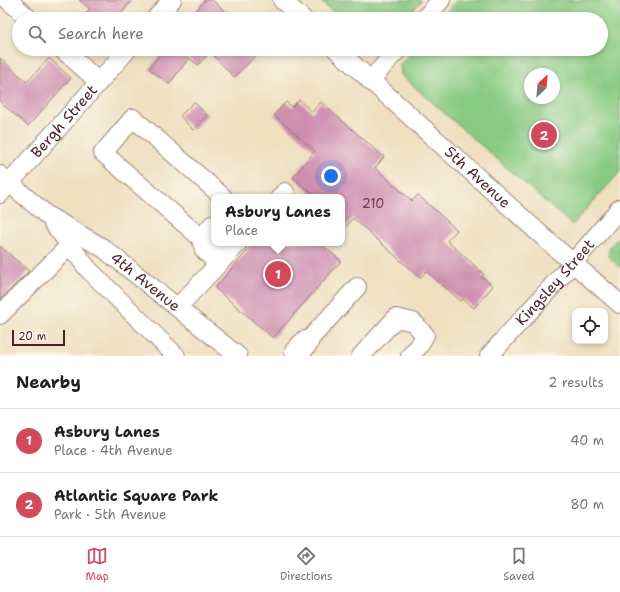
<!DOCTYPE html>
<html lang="en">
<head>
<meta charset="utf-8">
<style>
	:root { --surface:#fff; --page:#f2f2f2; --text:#222; --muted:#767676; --line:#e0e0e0; --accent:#d1495b }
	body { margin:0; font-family:"Shantell Sans",sans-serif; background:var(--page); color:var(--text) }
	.controls { position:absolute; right:12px; bottom:12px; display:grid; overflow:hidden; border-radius:8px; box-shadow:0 2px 6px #0003 }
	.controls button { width:36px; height:36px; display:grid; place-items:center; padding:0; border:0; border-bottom:1px solid var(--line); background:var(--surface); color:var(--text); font:20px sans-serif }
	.compass { position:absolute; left:524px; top:68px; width:36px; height:36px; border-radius:50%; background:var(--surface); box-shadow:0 2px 6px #0003; rotate:26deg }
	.scale { position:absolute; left:12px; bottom:10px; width:53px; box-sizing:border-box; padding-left:4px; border:2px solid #4a1f2b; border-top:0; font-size:11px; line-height:14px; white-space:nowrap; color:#4a1f2b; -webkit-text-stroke:3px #fbf7ec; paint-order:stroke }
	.you { position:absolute; left:331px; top:176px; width:14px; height:14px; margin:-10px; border:3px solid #fff; border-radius:50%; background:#1a73e8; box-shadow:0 0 0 6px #1a73e833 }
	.badge { display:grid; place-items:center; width:26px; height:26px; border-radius:50%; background:var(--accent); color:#fff; font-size:13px; font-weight:700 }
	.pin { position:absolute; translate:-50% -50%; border:2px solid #fff; box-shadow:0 1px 4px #0006 }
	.popup { position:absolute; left:211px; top:194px; width:134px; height:52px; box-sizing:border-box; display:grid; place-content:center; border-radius:8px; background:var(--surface); filter:drop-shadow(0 1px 3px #0005); font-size:13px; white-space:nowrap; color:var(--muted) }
	.popup b { font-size:15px; color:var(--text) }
	.popup::after { content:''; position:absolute; left:50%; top:100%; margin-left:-8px; border:8px solid transparent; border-top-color:var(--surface) }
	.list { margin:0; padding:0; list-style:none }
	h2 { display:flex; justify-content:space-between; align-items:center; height:52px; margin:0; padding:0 16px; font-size:17px }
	h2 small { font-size:13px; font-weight:400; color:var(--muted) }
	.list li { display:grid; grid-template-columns:26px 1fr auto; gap:12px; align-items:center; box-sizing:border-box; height:64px; padding:0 16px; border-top:1px solid var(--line) }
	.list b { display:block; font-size:15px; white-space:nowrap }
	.list p { margin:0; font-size:13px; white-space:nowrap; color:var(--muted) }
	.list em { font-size:13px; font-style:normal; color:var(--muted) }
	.icon { flex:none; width:22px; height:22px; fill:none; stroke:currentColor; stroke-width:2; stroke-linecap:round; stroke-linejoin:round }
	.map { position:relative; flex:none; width:620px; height:356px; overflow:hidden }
	.search { position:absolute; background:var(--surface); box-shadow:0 2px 6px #0003; left:12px; right:12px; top:12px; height:44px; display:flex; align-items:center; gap:10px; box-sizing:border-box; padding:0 14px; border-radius:22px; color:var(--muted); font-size:15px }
	.sheet { height:180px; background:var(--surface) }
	nav { display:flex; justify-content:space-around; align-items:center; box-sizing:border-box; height:56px; border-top:1px solid var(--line); background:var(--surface); font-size:11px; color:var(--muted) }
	nav a { display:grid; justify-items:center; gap:2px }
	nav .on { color:var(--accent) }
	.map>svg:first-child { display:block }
</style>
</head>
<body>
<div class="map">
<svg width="620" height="356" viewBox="0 0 620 356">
	<rect width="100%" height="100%" fill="#fbf7ec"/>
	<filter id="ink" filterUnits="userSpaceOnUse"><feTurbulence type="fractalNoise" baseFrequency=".025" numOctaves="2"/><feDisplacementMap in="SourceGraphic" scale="8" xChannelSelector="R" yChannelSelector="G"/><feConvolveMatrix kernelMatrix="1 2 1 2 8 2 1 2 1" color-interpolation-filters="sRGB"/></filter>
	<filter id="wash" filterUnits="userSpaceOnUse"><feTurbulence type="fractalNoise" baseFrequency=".012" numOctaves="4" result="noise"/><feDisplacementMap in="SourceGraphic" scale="16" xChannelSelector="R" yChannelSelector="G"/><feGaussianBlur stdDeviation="0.9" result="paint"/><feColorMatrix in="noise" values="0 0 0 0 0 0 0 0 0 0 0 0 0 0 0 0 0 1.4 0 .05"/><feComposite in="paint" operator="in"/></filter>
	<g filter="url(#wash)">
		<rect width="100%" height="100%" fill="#efe0c0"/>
		<!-- green -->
		<g fill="#88ca82" stroke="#697456" fill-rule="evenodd">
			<path d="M 319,0 L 422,0 L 405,19 L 341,19 Z"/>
			<path d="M 457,0 L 620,0 L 620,172 L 572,225 L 401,75 L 400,65 L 414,49 L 601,49 L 601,19 L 440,19 ZM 530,74 L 554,74 L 554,98 L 530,98 Z"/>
			<path d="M 620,236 L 620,268 L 608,256 L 610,247 Z"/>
		</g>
		<g id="blocks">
			<!-- building -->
			<g fill="#ce8eb0">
				<path d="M 79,0 L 132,0 L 117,19 L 82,19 L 90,9 Z"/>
				<path d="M 205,0 L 212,0 L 235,19 L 189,19 Z"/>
				<path d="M 164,49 L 263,49 L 234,77 L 210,52 L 198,65 L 189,58 L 169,84 L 149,69 Z"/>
				<path d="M 0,58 L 27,82 L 49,58 L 71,78 L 28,126 L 0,102 Z"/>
				<path d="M 299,100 L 312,112 L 321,102 L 384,157 L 375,168 L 412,201 L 418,195 L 457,230 L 447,241 L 484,274 L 482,277 L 493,286 L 474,308 L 463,299 L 461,301 L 426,271 L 420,278 L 353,218 L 342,231 L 342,197 L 316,197 L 293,177 L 315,151 L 274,115 L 286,102 L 292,107 Z"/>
				<path d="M 194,102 L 207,115 L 193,130 L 180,116 Z"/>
				<path d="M 254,243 L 320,243 L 341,261 L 273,338 L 215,288 Z"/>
				<path d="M 0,246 L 29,271 L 0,300 Z"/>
			</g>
		</g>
	</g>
	<g filter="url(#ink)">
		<use href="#blocks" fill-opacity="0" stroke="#9c8076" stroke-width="1"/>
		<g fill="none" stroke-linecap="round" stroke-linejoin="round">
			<defs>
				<g id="minor">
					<path d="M 8,0 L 29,19"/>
					<path d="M 282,0 L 303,19"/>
					<path d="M 155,19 L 172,0"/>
					<path d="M 424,19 L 441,0"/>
					<path d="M 62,49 L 99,82"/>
					<path id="s1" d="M 336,49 L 550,243 L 620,304"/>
					<path d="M 370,81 L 398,49"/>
					<path id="s2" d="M 0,175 L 48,216 L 103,248 L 238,356"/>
					<path id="s3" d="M 0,194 L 128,49"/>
					<path d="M 280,197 L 285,192"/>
					<path d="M 53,223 L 88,269 L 176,356"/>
					<path d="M 214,223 L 201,238 L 103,153 L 133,118 L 223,197"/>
					<path d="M 218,264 L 204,250 L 201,238 L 212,244 L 226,256"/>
					<path d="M 178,307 L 238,243"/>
					<path d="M 0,315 L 70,245 L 77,236"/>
					<path d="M 308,341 L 309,343 L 302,352 L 298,355 L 295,355 L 294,351 L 304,340 L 308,341 L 357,287"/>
					<path d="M 361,356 L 396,318 L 413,322 L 425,335 L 419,346 L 410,356"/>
					<path id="s4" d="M 489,356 L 573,263 L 620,208"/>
				</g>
			</defs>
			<!-- minor casing -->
			<use href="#minor" stroke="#9c8076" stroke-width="20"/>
			<!-- minor -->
			<use href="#minor" stroke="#fff" stroke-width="18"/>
		</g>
	</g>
	<g text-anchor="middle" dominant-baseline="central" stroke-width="4" stroke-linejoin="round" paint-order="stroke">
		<!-- number labels -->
		<g font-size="13" fill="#6b3b4c">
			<text x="373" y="203">210</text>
		</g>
		<!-- street labels -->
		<g font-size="15" fill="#4a1f2b" stroke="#fbf7ec">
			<text stroke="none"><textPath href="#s3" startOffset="97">Bergh Street</textPath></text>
			<text stroke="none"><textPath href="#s1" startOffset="191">5th Avenue</textPath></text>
			<text stroke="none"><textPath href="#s2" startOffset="181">4th Avenue</textPath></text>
			<text stroke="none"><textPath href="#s4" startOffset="99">Kingsley Street</textPath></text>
		</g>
	</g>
</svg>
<div class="controls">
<button><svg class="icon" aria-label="locate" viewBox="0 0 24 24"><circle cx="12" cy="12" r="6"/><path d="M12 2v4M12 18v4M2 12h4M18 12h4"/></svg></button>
</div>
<svg class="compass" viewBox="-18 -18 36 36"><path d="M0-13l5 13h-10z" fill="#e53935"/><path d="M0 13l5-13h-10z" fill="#767676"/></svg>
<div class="scale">20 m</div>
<div class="you"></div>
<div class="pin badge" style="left:278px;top:274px">1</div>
<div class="popup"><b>Asbury Lanes</b>Place</div>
<div class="pin badge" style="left:544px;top:135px">2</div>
<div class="search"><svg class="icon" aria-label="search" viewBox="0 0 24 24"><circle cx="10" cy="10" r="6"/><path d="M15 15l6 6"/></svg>Search here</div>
</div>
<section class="sheet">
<h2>Nearby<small>2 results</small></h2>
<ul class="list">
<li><span class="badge">1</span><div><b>Asbury Lanes</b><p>Place · 4th Avenue</p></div><em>40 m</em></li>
<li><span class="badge">2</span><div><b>Atlantic Square Park</b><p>Park · 5th Avenue</p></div><em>80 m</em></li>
</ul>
</section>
<nav>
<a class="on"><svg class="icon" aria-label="map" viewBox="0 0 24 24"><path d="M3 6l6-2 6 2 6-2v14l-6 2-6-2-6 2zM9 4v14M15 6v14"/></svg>Map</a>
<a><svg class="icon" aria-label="directions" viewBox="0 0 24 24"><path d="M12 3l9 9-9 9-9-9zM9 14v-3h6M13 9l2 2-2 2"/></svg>Directions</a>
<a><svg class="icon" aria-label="saved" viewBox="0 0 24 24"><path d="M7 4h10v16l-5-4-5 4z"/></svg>Saved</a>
</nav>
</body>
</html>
